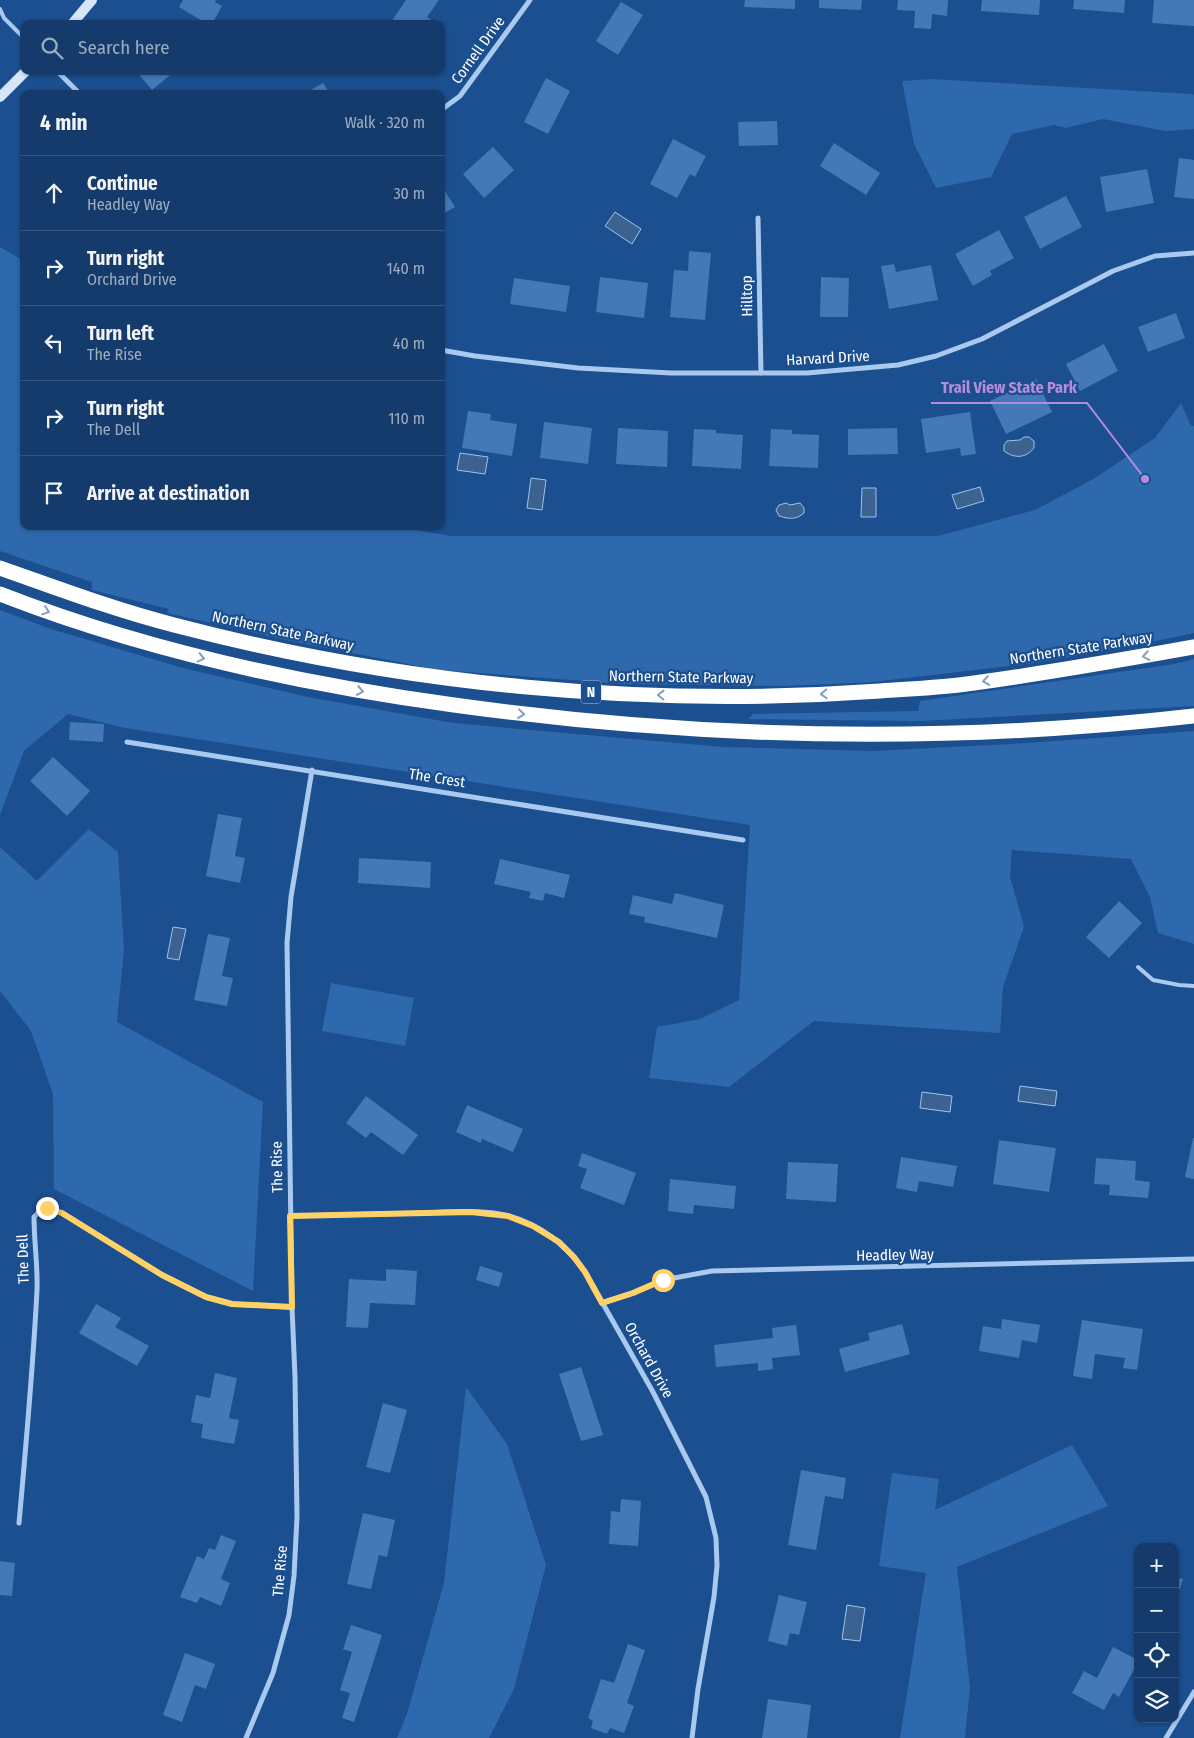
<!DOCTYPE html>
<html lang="en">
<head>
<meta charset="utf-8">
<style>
	:root { --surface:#143b6b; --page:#214673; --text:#f1f3f6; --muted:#9dadc1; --line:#33557e }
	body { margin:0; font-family:"Fira Sans Condensed",sans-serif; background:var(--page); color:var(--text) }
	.controls { position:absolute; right:15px; bottom:15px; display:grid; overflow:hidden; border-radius:10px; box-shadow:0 1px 4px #0004 }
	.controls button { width:45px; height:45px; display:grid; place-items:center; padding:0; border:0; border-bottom:1px solid var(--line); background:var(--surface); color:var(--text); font:25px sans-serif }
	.stop { position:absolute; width:15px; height:15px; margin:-11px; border:4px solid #ffd166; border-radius:50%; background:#fff }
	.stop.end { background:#ffd166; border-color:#fff; box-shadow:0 1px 5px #0008 }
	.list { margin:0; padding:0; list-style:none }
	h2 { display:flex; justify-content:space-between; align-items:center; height:65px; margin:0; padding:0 20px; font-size:21px }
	h2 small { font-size:16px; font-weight:400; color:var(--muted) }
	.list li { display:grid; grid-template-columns:32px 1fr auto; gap:15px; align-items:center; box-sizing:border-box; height:75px; padding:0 20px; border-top:1px solid var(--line) }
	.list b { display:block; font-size:19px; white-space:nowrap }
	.list p { margin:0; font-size:16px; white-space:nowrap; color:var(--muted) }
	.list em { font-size:16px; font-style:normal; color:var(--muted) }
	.icon { flex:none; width:28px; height:28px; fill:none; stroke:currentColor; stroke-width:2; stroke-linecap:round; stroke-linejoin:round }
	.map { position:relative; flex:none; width:1194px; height:1738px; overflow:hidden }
	.search { position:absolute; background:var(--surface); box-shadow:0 1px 4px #0004; left:20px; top:20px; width:425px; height:55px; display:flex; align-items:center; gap:12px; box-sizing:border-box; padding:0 18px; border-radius:10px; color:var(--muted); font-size:19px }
	.panel { position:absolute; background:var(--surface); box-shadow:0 1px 4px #0004; left:20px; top:90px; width:425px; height:440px; border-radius:10px }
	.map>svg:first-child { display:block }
</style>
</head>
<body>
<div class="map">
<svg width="1194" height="1738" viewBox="0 0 1194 1738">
	<rect width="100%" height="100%" fill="#1b4f8f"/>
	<!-- green -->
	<g fill="#2e69ad">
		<path d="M 931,79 L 1192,94 L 1194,95 L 1194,129 L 1165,131 L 1103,119 L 1066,128 L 1054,125 L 1012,134 L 991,177 L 936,188 L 914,144 L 902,81 Z"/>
		<path d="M 0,247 L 24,261 L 24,526 L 393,526 L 451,536 L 938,536 L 1035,510 L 1095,478 L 1155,438 L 1181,403 L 1191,426 L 1194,426 L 1194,633 L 1132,646 L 1035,663 L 873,682 L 785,686 L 625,684 L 439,670 L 291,641 L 167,613 L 169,609 L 92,590 L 92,582 L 0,551 Z"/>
		<path d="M 0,610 L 51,629 L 183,668 L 308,697 L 453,723 L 723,747 L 872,751 L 1012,744 L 1194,731 L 1194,944 L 1158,933 L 1150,897 L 1131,859 L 1012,850 L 1010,876 L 1024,927 L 1003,987 L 1000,1033 L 814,1021 L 729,1087 L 649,1078 L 657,1027 L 700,1019 L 739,1000 L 750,825 L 125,728 L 68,714 L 24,751 L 0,815 Z"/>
		<path d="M 1194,659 L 1194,706 L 920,721 L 748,719 L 753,714 L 918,711 L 920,701 L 1174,664 Z"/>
		<path d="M 89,829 L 118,852 L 124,949 L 117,1022 L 263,1102 L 253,1291 L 54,1189 L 53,1094 L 31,1031 L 0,991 L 0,847 L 37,881 Z"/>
		<path d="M 331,983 L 414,998 L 405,1046 L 322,1031 Z"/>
		<path d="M 466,1387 L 507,1444 L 546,1565 L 514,1689 L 489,1738 L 397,1738 L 407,1714 L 444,1583 Z"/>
		<path d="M 1072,1445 L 1108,1506 L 957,1567 L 970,1688 L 965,1738 L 900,1738 L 926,1573 L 879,1566 L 892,1473 L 939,1479 L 935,1510 Z"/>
	</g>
	<!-- water -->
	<g fill="#3c6290" stroke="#9cc4f0">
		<path d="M 615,212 L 641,229 L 632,244 L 605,226 Z"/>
		<path d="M 1024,437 L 1029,437 L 1034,441 L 1034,448 C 1026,458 1015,459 1004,451 L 1004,445 L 1007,441 L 1020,440 Z"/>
		<path d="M 460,453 L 488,457 L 485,474 L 457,470 Z"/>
		<path d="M 531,478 L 546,480 L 542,510 L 527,508 Z"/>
		<path d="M 980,487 L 984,501 L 957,509 L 952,495 Z"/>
		<path d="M 862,488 L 876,488 L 876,517 L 861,517 Z"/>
		<path d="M 786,503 L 790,505 L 800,503 L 804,508 L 804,513 C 796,520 789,519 779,516 L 776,510 L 779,505 Z"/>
		<path d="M 173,927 L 186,929 L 179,960 L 167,958 Z"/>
		<path d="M 1020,1086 L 1057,1091 L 1055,1106 L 1018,1101 Z"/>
		<path d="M 922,1092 L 952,1096 L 950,1112 L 920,1108 Z"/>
		<path d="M 847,1605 L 865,1608 L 860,1641 L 842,1639 Z"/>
	</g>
	<!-- building -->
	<g fill="#4478b7">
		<path d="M 183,0 L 216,0 L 215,2 L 222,6 L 212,24 L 207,24 L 179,7 Z"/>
		<path d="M 406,0 L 439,0 L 427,17 L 438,24 L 393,24 L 391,22 Z"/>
		<path d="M 745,0 L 795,0 L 795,9 L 744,7 Z"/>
		<path d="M 819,0 L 862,0 L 861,10 L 819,8 Z"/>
		<path d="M 898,0 L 948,0 L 947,16 L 932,14 L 931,29 L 914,28 L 915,11 L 897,10 Z"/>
		<path d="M 982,0 L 1040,0 L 1039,15 L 981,11 Z"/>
		<path d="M 1074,0 L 1125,0 L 1124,13 L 1073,9 Z"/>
		<path d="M 1154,0 L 1194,0 L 1194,26 L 1152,23 Z"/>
		<path d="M 621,2 L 643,15 L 618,55 L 596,41 Z"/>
		<path d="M 136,71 L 175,71 L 152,90 Z"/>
		<path d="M 546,78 L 570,91 L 548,134 L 524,122 Z"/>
		<path d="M 323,83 L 330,94 L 304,94 Z"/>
		<path d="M 777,121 L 778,145 L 739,146 L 738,122 Z"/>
		<path d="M 673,139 L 706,156 L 695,177 L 690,174 L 677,198 L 650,184 Z"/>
		<path d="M 834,143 L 880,173 L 866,195 L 820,166 Z"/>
		<path d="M 493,147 L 514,170 L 484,198 L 463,174 Z"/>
		<path d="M 1179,158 L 1194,160 L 1194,199 L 1174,197 Z"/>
		<path d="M 1147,169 L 1154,203 L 1106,212 L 1100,177 Z"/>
		<path d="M 441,185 L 455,207 L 441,215 Z"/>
		<path d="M 1066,196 L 1082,227 L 1040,249 L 1024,217 Z"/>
		<path d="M 999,230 L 1014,258 L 990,271 L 992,275 L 973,286 L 955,254 Z"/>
		<path d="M 689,251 L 711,253 L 705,320 L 670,317 L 674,270 L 688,271 Z"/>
		<path d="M 894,264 L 896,272 L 931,265 L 938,300 L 889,309 L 881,266 Z"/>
		<path d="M 600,277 L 648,283 L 644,318 L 596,312 Z"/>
		<path d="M 821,277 L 849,278 L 848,317 L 820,317 Z"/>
		<path d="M 514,278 L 570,286 L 566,312 L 510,304 Z"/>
		<path d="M 1176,313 L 1185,338 L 1148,352 L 1138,327 Z"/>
		<path d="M 1104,344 L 1118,371 L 1080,391 L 1066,364 Z"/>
		<path d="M 1036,379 L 1052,412 L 1006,434 L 990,401 Z"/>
		<path d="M 468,411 L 491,414 L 490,420 L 517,424 L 512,456 L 462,448 Z"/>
		<path d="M 970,412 L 976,454 L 961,456 L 960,448 L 926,453 L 921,419 Z"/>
		<path d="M 544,422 L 592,428 L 588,464 L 540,458 Z"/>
		<path d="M 618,428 L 668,431 L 667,467 L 616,464 Z"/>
		<path d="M 897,428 L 898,454 L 848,455 L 848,429 Z"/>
		<path d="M 694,429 L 716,430 L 716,433 L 743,435 L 741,469 L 692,466 Z"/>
		<path d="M 771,429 L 792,430 L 792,434 L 819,435 L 818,468 L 769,466 Z"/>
		<path d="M 70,722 L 104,724 L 103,742 L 69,740 Z"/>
		<path d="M 53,757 L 90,791 L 67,816 L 30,781 Z"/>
		<path d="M 218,814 L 242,818 L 235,856 L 245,858 L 240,883 L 206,876 Z"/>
		<path d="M 359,858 L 431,862 L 430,888 L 358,883 Z"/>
		<path d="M 500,859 L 570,875 L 564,898 L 545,893 L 543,901 L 529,898 L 531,892 L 494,884 Z"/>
		<path d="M 675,893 L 724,905 L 717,938 L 644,922 L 645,917 L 629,914 L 633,895 L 672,904 Z"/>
		<path d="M 1119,901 L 1142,923 L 1109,958 L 1086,937 Z"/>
		<path d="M 208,934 L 230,938 L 222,976 L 233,978 L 227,1006 L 194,1000 Z"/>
		<path d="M 366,1096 L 418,1135 L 403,1155 L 371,1132 L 366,1138 L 346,1123 Z"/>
		<path d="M 467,1105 L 523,1129 L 513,1152 L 482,1139 L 481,1143 L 456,1132 Z"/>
		<path d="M 1193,1138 L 1194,1138 L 1194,1179 L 1185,1177 Z"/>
		<path d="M 999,1140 L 1056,1148 L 1049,1192 L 993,1184 Z"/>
		<path d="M 582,1153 L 636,1173 L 624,1205 L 580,1188 L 587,1169 L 578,1166 Z"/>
		<path d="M 901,1157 L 957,1166 L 953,1187 L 919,1181 L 917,1192 L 896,1188 Z"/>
		<path d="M 1096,1158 L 1136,1161 L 1135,1180 L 1150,1182 L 1148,1198 L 1109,1195 L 1110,1185 L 1094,1184 Z"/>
		<path d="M 788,1162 L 838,1164 L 836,1202 L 786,1199 Z"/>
		<path d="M 670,1179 L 736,1186 L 734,1209 L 694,1205 L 693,1214 L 668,1211 Z"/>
		<path d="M 480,1266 L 503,1273 L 499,1287 L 476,1280 Z"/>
		<path d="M 386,1269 L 417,1271 L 415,1305 L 370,1303 L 368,1328 L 346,1327 L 349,1279 L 386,1281 Z"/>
		<path d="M 96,1304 L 121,1318 L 115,1327 L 149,1346 L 137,1366 L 79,1333 Z"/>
		<path d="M 1002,1319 L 1040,1325 L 1037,1343 L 1022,1340 L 1019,1358 L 979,1351 L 983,1326 L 1001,1329 Z"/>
		<path d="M 1082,1320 L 1143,1329 L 1137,1370 L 1123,1368 L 1125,1358 L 1095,1354 L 1092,1379 L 1073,1376 Z"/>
		<path d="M 902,1324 L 910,1354 L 845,1372 L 839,1349 L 870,1340 L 868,1333 Z"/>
		<path d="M 796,1325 L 800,1355 L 772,1358 L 773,1369 L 758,1371 L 758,1363 L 716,1367 L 714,1345 L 773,1338 L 772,1328 Z"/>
		<path d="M 581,1367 L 603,1435 L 581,1441 L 559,1374 Z"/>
		<path d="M 215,1373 L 237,1378 L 229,1418 L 239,1420 L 234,1444 L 201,1438 L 203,1424 L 191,1422 L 196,1395 L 210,1398 Z"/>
		<path d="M 383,1403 L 407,1410 L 390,1473 L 366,1467 Z"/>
		<path d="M 801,1470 L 846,1478 L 843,1499 L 825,1496 L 816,1550 L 788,1545 Z"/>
		<path d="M 621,1499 L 641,1501 L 638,1546 L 609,1544 L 611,1511 L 620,1512 Z"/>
		<path d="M 363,1513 L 395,1520 L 387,1557 L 379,1555 L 371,1589 L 347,1584 Z"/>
		<path d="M 221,1535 L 236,1541 L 221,1579 L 230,1583 L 221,1606 L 200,1597 L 197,1603 L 180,1597 L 197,1556 L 204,1559 L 209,1548 L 215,1550 Z"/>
		<path d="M 0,1561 L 15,1563 L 12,1596 L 0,1595 Z"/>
		<path d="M 1175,1577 L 1183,1579 L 1176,1600 L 1175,1600 Z"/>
		<path d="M 779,1595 L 807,1602 L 799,1635 L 790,1633 L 787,1646 L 768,1641 Z"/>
		<path d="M 351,1625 L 382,1635 L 354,1722 L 342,1718 L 350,1693 L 340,1690 L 352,1652 L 343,1649 Z"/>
		<path d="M 628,1644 L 645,1650 L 627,1703 L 634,1706 L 624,1733 L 610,1728 L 607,1734 L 591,1728 L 593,1721 L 588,1718 L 601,1679 L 614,1683 Z"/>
		<path d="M 1113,1647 L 1138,1660 L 1138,1662 L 1119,1697 L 1113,1693 L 1104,1710 L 1072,1693 L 1084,1671 L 1097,1678 Z"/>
		<path d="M 185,1653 L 215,1664 L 206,1689 L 195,1685 L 182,1722 L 163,1715 Z"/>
		<path d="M 768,1699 L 811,1705 L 807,1738 L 762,1738 Z"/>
	</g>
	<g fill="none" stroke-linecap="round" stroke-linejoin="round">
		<!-- lane -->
		<g stroke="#a9c9ee" stroke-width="4">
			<path d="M 0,9 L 4,18 L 24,38"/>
			<path d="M 1138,967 L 1153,980 L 1179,985 L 1194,986"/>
		</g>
		<!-- street -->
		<g stroke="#a9c9ee" stroke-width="5">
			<path d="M 57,71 L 80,94"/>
			<path d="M 441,110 L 460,96 L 530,0"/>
			<path d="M 758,218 L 761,373"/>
			<path d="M 441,350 L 475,356 L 578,368 L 671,373 L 807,373 L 898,365 L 936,356 L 982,339 L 1113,271 L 1155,256 L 1194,253"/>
			<path d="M 127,742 L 743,840"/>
			<path d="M 290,1216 C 334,1215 377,1214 421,1213 C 449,1212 481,1209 509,1216 C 541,1225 566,1245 585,1272 L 653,1392 L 706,1497 L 716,1538 L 717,1566 L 714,1597 L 698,1689 L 692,1738"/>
			<path d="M 602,1303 L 633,1293 L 663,1280 L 712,1271 L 1194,1259"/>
			<path d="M 19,1523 C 26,1446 33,1368 37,1290 C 38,1267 34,1242 34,1217 L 40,1211 L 47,1208 L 62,1213 L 162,1275 L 206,1297 L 232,1304 L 292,1307"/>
			<path d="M 246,1738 L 273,1673 L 289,1615 L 294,1576 L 297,1517 L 295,1377 L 292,1307 L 287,943 L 291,897 L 312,770"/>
			<path d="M 1166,1738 L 1194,1692"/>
		</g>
		<!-- secondary -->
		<g stroke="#d6e6fa" stroke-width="10">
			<path d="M 72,24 L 92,0"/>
			<path d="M 0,97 L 26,71"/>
		</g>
		<!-- highway -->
		<g stroke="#fff" stroke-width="15">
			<path d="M 0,568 C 57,588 115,610 174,625 C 403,685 643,708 880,691 C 907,689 933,688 959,685 C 1038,675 1116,661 1194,647"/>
			<path d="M 0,594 C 146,651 299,684 454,705 C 698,739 949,744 1194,716"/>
		</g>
	</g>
	<!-- one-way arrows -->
	<defs><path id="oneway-chevron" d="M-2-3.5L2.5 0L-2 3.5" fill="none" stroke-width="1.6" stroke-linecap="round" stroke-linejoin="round" transform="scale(1.25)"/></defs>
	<g stroke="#829ec1">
		<use href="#oneway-chevron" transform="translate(46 611) rotate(19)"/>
		<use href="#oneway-chevron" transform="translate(1146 656) rotate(170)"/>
		<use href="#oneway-chevron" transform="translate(201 658) rotate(13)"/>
		<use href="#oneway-chevron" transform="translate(986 681) rotate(172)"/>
		<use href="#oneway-chevron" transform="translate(360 691) rotate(11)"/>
		<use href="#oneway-chevron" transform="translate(824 694) rotate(178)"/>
		<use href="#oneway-chevron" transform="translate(661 695) rotate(-179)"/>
		<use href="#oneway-chevron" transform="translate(521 714) rotate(6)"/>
	</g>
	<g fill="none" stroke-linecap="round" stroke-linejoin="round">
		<!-- route -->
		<path stroke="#ffd166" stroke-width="6" d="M 47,1208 L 62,1213 L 162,1275 L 206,1297 L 232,1304 L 292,1307 L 290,1216 L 471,1212 L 508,1216 L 533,1226 L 559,1242 L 574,1257 L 585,1272 L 602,1303 L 633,1293 L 663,1280"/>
	</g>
	<g text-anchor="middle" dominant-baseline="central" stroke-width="4.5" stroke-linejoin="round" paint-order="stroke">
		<!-- shield labels -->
		<rect fill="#1b4f8f" stroke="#bbcadd" stroke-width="1" x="581" y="680.5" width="20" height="23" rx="4"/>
		<g font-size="14" font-weight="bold" fill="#fff">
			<text x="591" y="692">N</text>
		</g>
		<!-- street labels -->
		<g font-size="15" fill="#fff" stroke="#1b4f8f">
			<text transform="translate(478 50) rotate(-54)">Cornell Drive</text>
			<text transform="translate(747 296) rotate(-91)">Hilltop</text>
			<text transform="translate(828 358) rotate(-3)">Harvard Drive</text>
			<text transform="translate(283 631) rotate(12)">Northern State Parkway</text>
			<text transform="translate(1081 648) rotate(-9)">Northern State Parkway</text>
			<text transform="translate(681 677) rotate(1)">Northern State Parkway</text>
			<text transform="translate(437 778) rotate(9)">The Crest</text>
			<text transform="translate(277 1167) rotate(-91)">The Rise</text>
			<text transform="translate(895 1255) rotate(-1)">Headley Way</text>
			<text transform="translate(23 1259) rotate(-92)">The Dell</text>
			<text transform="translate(649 1360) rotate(61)">Orchard Drive</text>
			<text transform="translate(280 1571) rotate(-85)">The Rise</text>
		</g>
	</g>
	<!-- callouts -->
	<path fill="none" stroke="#b68bdc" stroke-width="2" d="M1145 479L1087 403H931"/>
	<circle fill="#b68bdc" stroke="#1b4f8f" stroke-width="2" cx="1145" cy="479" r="5"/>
	<g font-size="16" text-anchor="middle" font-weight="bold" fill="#b68bdc" stroke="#1b4f8f" stroke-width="4.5" stroke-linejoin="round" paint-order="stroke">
		<text x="1009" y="393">Trail View State Park</text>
	</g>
</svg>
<div class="controls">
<button>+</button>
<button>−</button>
<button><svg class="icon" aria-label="locate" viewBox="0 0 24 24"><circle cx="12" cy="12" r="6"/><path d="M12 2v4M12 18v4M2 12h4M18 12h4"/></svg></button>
<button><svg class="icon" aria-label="layers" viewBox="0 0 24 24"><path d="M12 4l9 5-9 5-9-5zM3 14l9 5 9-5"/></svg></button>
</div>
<div class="stop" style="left:663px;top:1280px"></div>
<div class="stop end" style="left:47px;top:1208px"></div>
<div class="search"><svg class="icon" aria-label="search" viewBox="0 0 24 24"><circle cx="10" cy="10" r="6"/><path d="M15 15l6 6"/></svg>Search here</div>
<section class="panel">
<h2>4 min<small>Walk · 320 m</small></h2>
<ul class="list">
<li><svg class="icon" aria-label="ahead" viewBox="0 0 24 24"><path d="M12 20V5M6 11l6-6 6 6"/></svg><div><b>Continue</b><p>Headley Way</p></div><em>30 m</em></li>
<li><svg class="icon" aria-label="right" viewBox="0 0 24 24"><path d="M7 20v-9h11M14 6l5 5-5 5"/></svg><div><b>Turn right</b><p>Orchard Drive</p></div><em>140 m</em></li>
<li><svg class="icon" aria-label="left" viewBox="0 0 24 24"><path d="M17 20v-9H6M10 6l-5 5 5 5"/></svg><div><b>Turn left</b><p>The Rise</p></div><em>40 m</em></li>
<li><svg class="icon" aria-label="right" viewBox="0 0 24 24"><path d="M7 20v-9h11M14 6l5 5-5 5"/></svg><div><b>Turn right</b><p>The Dell</p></div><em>110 m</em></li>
<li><svg class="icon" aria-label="arrive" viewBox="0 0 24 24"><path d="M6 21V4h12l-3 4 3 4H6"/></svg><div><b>Arrive at destination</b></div></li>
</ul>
</section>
</div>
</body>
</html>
